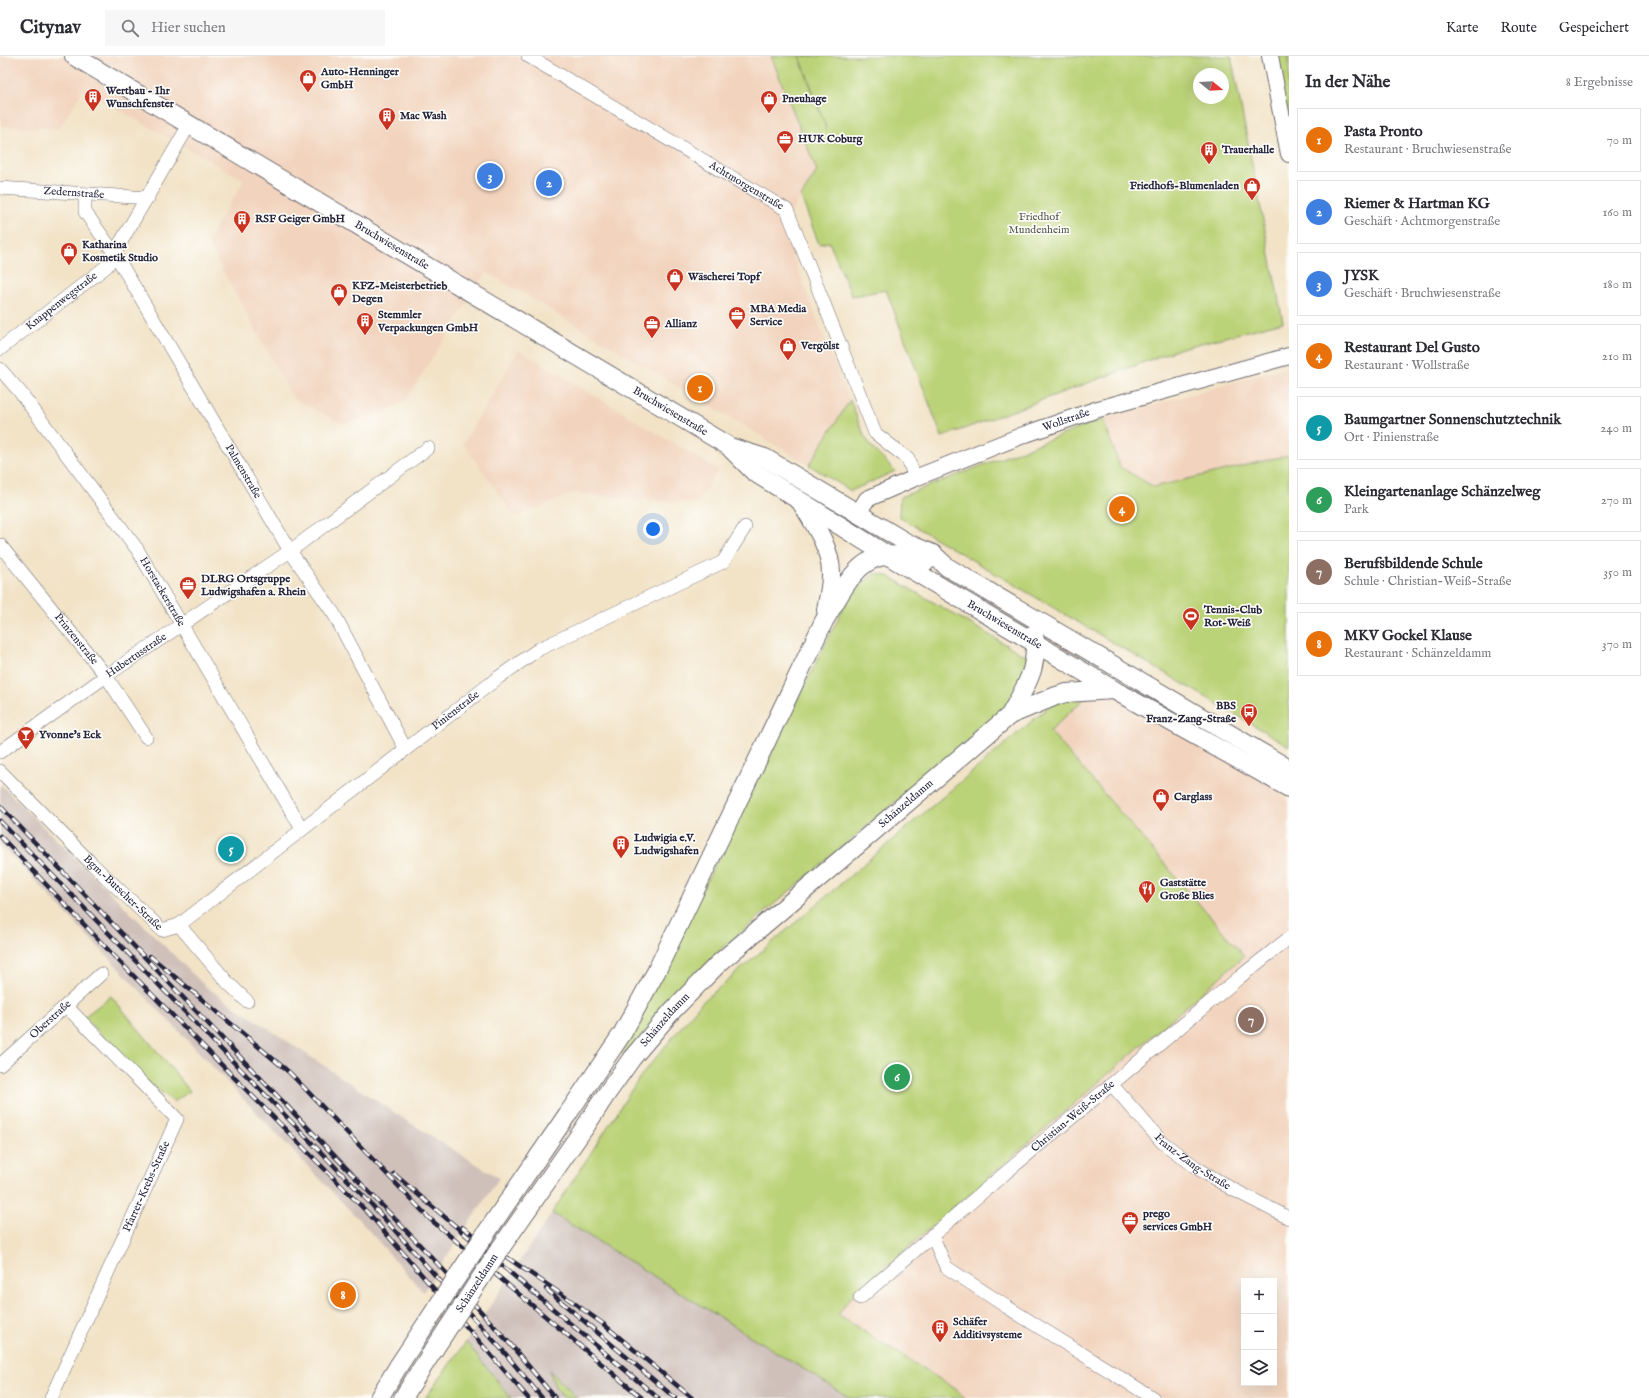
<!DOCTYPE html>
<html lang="de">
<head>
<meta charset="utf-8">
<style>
	:root { --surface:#fff; --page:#f7f7f7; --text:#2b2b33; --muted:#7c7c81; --line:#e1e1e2; --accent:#111827 }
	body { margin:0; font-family:"IM FELL English",serif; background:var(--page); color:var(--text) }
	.controls { position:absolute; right:12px; bottom:12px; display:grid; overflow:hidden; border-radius:0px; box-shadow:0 4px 16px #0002 }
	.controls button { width:36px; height:36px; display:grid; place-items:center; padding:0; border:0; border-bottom:1px solid var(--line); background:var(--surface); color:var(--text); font:20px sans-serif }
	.compass { position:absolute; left:1193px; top:12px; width:36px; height:36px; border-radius:50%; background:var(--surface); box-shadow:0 4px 16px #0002; rotate:108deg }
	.you { position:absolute; left:653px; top:473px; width:14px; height:14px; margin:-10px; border:3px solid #fff; border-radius:50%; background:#1a73e8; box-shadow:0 0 0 6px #1a73e833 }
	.badge { display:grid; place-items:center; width:26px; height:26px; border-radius:50%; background:var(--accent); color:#fff; font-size:13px; font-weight:700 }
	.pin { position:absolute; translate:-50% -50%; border:2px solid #fff; box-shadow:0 1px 4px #0006 }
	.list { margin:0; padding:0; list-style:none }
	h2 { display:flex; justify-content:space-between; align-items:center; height:52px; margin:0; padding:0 16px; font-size:17px }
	h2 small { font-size:13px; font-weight:400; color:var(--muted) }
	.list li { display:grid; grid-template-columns:26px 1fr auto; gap:12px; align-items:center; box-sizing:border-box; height:64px; margin:0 8px 8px; padding:0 8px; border:1px solid var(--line); border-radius:0px }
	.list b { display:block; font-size:15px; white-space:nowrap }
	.list p { margin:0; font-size:13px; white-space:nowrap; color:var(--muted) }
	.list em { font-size:13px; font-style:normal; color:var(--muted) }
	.icon { flex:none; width:22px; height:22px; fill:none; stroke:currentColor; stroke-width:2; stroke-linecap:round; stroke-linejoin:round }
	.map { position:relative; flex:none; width:1289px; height:1342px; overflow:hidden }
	header { display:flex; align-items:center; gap:24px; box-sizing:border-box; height:56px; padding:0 20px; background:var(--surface); border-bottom:1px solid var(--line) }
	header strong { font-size:19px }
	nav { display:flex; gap:22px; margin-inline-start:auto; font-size:14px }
	.search { width:280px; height:36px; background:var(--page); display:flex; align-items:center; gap:10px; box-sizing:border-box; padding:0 14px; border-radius:0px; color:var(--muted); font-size:15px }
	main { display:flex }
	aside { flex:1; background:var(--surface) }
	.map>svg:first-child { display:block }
</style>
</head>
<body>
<header>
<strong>Citynav</strong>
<div class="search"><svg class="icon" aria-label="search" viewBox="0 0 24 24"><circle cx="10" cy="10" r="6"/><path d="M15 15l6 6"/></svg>Hier suchen</div>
<nav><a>Karte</a><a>Route</a><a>Gespeichert</a></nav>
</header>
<main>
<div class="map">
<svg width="1289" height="1342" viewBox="0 0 1289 1342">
	<rect width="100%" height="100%" fill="#fdfcf7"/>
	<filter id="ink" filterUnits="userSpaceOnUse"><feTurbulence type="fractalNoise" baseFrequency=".025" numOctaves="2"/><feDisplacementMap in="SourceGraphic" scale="8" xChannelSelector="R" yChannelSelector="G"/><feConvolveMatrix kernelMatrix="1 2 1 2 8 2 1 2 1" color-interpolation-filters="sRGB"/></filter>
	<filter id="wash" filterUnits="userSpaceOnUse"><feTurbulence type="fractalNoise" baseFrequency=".012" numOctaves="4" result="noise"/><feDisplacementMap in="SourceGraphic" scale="16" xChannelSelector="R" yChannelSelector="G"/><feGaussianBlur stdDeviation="0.9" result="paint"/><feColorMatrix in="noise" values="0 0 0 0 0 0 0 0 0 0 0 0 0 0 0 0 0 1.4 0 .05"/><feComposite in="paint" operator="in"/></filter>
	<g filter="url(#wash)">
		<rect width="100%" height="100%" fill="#f2e3c7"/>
		<!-- built -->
		<g fill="#f2d4be" fill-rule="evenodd">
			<path d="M 0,0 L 771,0 L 817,115 L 782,172 L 849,346 L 809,409 L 487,216 L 406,344 L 383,358 L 343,368 L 293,342 L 207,186 L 244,124 L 83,34 L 59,73 L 0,70 Z"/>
			<path d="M 519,294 L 718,414 L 697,448 L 573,437 L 515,461 L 463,387 Z"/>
			<path d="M 1289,311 L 1289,399 L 1154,431 L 1120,411 L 1103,363 Z"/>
			<path d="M 1114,634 L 1243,706 L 1289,746 L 1289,1342 L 965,1342 L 957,1334 L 838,1259 L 849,1243 L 1244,900 L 1050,674 L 1092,635 ZM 1244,1225 L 1274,1225 L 1274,1327 L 1244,1327 Z"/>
		</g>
		<!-- industrial -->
		<g fill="#cfc0ba">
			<path d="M 0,728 L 206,931 L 404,1063 L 499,1122 L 423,1236 L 362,1167 L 0,788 Z"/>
			<path d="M 552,1157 L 795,1307 L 850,1342 L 577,1342 L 550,1315 L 556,1333 L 564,1342 L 511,1342 L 466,1286 Z"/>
		</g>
		<!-- green -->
		<g fill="#bbd378" stroke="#6e7a5a" fill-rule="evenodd">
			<path d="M 771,0 L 799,0 L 827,74 L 800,0 L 1231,0 L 1283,266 L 1182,292 L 942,381 L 886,234 L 852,240 L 829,186 L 819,188 L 801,141 L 817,115 ZM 1199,18 L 1223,18 L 1223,42 L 1199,42 Z"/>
			<path d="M 1270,0 L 1289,0 L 1289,80 Z"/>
			<path d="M 850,344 L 864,379 L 873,393 L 895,415 L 851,435 L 809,409 Z"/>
			<path d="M 1103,363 L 1120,411 L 1154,431 L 1289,399 L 1289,690 L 899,461 L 900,441 Z"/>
			<path d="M 875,517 L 890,521 L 1027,601 L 1022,622 L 1011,648 L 721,893 L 623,999 L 621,996 L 851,537 Z"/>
			<path d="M 1073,630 L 1086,641 L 1050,675 L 1244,900 L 849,1243 L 838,1259 L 957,1334 L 965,1342 L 850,1342 L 552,1157 L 640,1021 L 701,947 Z"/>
			<path d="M 111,940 L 190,1035 L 174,1046 L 141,1021 L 84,961 Z"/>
			<path d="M 466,1286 L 511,1342 L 425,1342 Z"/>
			<path d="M 549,1314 L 577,1342 L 564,1342 L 556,1333 Z"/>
		</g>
	</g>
	<g filter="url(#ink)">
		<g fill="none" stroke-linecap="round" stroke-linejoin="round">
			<defs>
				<g id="minor">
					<path id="s1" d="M 528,0 L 787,154 L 875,377 L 908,403 L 915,422"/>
					<path id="s2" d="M 0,132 L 148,142"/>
					<path id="s3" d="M 85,138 L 85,156 L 115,198 L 290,495 L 334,558 L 405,692"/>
					<path id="s4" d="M 0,293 L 107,210 L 189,69"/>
					<path id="s5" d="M 0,313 L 20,336 L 137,493 L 302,773"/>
					<path id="s6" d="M 0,489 L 106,620 L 146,681"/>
					<path id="s7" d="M 0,696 L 106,620 L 290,495 L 428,392"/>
					<path id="s8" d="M 0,715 L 92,808 L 162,874 L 179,869 L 228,927 L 247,945"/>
					<path id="s9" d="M 179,869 L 499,621 L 539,593 L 723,506 L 745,471"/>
					<path id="s10" d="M 0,1009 L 101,918"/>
					<path id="s11" d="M 1112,1029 L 1162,1086 L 1197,1112 L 1232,1133 L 1289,1162"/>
					<path d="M 932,1179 L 946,1211 L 1007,1251 L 1153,1342"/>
					<path id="s12" d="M 860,1242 L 985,1134 L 1240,921 L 1289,882"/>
					<path id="s13" d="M 51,1342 L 177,1063 L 66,950"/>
				</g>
				<g id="tertiary">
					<path d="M 1270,0 L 1289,98"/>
					<path id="s14" d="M 858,457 L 867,443 L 915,422 L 1026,378 L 1095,354 L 1289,300"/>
				</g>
				<g id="secondary">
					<path id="s15" d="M 74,0 L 730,391 L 765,402 L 909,488 L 933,498 L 947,511 L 1289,713"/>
					<path id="s16" d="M 731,393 L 754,416 L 887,499 L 1114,634 L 1289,732"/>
					<path d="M 802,448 C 815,469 832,494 831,520 C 831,531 828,543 826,554"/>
					<path d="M 1010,659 C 1026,629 1039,613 1034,578"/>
					<path d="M 567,1059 L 622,978 L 656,916 L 824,565 C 852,518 864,485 927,505"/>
					<path id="s17" d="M 585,1071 L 605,1040 L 632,1002 L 672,955 L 718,908 L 1010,659 L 1056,640 L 1066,637 L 1114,634"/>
					<path d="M 379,1342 L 399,1309"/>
					<path d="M 403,1342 L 416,1321"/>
				</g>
			</defs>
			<!-- minor casing -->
			<use href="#minor" stroke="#6b666c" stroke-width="14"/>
			<!-- tertiary casing -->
			<use href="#tertiary" stroke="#6b666c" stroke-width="18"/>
			<!-- secondary casing -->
			<use href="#secondary" stroke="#6b666c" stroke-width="20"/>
			<!-- minor -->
			<use href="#minor" stroke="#fff" stroke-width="13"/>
			<!-- tertiary -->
			<use href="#tertiary" stroke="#fff" stroke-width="16"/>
			<!-- secondary -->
			<use href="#secondary" stroke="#fff" stroke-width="18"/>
			<defs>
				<g id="rail">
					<path d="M 0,750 L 438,1208 L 511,1289 L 555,1342"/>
					<path d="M 0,765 L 372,1149 L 504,1296 L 542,1342"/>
					<path d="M 0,780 L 114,900 L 371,1160 L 528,1342"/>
					<path d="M 150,900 L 290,1017 L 430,1163 L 642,1342"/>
					<path d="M 394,1118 L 658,1342"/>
					<path d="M 462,1171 L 567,1242 L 602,1267 L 692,1342"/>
					<path d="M 546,1233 L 675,1342"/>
				</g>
			</defs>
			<!-- rail casing -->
			<use href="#rail" stroke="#22223b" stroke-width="4.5"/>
			<!-- rail -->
			<use href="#rail" stroke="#fdfcf7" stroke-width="3" stroke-dasharray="9" stroke-linecap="butt"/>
			<defs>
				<g id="secondary-bridge">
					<path d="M 399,1309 L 480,1186 L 567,1059"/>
					<path id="s18" d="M 416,1321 L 497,1197 L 585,1071"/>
				</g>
			</defs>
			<!-- secondary-bridge casing -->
			<use href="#secondary-bridge" stroke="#6b666c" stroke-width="20" stroke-linecap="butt"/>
			<!-- secondary-bridge -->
			<use href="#secondary-bridge" stroke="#fff" stroke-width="18"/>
		</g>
	</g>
	<!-- icons -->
	<defs>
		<symbol id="shop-pin" viewBox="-11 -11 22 30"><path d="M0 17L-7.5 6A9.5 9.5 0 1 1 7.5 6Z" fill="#c8321e" stroke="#fdfcf7"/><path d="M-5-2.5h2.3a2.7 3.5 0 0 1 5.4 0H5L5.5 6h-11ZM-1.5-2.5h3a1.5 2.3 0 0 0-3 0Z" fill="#fff"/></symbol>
		<symbol id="building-pin" viewBox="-11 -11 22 30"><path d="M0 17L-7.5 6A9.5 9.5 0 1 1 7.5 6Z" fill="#c8321e" stroke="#fdfcf7"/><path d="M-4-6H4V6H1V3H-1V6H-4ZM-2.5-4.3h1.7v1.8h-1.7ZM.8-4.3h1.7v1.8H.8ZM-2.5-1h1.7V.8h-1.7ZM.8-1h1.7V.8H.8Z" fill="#fff"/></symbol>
		<symbol id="office-pin" viewBox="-11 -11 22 30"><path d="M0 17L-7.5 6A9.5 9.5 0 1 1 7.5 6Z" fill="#c8321e" stroke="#fdfcf7"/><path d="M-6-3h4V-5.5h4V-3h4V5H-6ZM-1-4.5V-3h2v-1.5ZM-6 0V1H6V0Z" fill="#fff"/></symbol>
		<symbol id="stadium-pin" viewBox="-11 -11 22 30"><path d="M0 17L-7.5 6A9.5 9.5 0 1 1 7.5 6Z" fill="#c8321e" stroke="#fdfcf7"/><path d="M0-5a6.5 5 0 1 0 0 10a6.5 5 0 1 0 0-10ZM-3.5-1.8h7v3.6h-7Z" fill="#fff"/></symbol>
		<symbol id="bus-pin" viewBox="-11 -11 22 30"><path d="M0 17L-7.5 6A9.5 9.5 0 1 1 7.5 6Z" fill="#c8321e" stroke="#fdfcf7"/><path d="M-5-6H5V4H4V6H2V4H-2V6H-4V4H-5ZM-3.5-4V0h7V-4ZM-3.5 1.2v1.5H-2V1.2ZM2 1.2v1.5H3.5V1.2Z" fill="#fff"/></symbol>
		<symbol id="bar-pin" viewBox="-11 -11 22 30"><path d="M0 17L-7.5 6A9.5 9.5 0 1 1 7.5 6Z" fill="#c8321e" stroke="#fdfcf7"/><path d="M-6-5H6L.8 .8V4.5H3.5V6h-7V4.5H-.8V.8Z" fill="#fff"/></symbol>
		<symbol id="restaurant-pin" viewBox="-11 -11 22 30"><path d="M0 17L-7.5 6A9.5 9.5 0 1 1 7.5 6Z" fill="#c8321e" stroke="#fdfcf7"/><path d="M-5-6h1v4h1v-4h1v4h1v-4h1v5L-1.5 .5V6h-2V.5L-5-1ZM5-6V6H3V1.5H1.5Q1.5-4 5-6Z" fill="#fff"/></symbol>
	</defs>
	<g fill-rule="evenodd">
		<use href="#shop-pin" x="298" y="12" width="20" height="27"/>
		<use href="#building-pin" x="83" y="31" width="20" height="27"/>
		<use href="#shop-pin" x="759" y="33" width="20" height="27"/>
		<use href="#building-pin" x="377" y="50" width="20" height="27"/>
		<use href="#office-pin" x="775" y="73" width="20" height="27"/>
		<use href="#building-pin" x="1199" y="84" width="20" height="27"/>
		<use href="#shop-pin" x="1242" y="120" width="20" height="27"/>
		<use href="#building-pin" x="232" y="153" width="20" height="27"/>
		<use href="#shop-pin" x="59" y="185" width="20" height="27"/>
		<use href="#shop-pin" x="665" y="211" width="20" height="27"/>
		<use href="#shop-pin" x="329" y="226" width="20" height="27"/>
		<use href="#office-pin" x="727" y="249" width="20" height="27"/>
		<use href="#building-pin" x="355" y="255" width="20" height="27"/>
		<use href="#office-pin" x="642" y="258" width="20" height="27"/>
		<use href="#shop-pin" x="778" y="280" width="20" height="27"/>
		<use href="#office-pin" x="178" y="519" width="20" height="27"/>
		<use href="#stadium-pin" x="1181" y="550" width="20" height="27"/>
		<use href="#bus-pin" x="1239" y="646" width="20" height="27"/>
		<use href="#bar-pin" x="16" y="669" width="20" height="27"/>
		<use href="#shop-pin" x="1151" y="731" width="20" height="27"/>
		<use href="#building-pin" x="611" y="778" width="20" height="27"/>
		<use href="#restaurant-pin" x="1137" y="823" width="20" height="27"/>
		<use href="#office-pin" x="1120" y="1154" width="20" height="27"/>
		<use href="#building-pin" x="930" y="1262" width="20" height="27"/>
	</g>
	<g text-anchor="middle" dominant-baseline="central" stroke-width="3.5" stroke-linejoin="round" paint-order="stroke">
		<!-- poi labels -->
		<g font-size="11" font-weight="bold" fill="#22223b" stroke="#fdfcf7" text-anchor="start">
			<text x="321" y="16">Auto-Henninger<tspan x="321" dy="13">GmbH</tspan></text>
			<text x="106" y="35">Wertbau - Ihr<tspan x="106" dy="13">Wunschfenster</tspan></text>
			<text x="782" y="43">Pneuhage</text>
			<text x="400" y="60">Mac Wash</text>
			<text x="798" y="83">HUK Coburg</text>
			<text x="1222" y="94">Trauerhalle</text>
			<text x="1239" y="130" text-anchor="end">Friedhofs-Blumenladen</text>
			<text x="255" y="163">RSF Geiger GmbH</text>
			<text x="82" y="189">Katharina<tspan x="82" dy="13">Kosmetik Studio</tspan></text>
			<text x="688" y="221">Wäscherei Topf</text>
			<text x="352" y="230">KFZ-Meisterbetrieb<tspan x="352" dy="13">Degen</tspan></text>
			<text x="750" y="253">MBA Media<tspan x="750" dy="13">Service</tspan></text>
			<text x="378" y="259">Stemmler<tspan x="378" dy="13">Verpackungen GmbH</tspan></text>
			<text x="665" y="268">Allianz</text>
			<text x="801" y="290">Vergölst</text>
			<text x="201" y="523">DLRG Ortsgruppe<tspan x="201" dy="13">Ludwigshafen a. Rhein</tspan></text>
			<text x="1204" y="554">Tennis-Club<tspan x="1204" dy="13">Rot-Weiß</tspan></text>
			<text x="1236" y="650" text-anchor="end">BBS<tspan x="1236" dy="13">Franz-Zang-Straße</tspan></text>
			<text x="39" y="679">Yvonne's Eck</text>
			<text x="1174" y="741">Carglass</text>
			<text x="634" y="782">Ludwigia e.V.<tspan x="634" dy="13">Ludwigshafen</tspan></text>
			<text x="1160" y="827">Gaststätte<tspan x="1160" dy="13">Große Blies</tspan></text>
			<text x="1143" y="1158">prego<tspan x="1143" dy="13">services GmbH</tspan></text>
			<text x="953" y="1266">Schäfer<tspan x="953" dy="13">Additivsysteme</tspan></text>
		</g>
		<!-- street labels -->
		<g font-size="11" fill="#22223b" stroke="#fdfcf7">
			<text stroke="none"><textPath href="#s1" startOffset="254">Achtmorgenstraße</textPath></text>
			<text stroke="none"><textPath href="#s2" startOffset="74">Zedernstraße</textPath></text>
			<text stroke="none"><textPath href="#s15" startOffset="370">Bruchwiesenstraße</textPath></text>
			<text stroke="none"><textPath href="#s4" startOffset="78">Knappenwegstraße</textPath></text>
			<text stroke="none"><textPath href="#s15" startOffset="694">Bruchwiesenstraße</textPath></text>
			<text stroke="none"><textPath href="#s14" startOffset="231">Wollstraße</textPath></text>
			<text stroke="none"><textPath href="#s3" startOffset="322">Palmenstraße</textPath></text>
			<text stroke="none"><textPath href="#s5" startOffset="276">Horstackerstraße</textPath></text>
			<text stroke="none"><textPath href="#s16" startOffset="326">Bruchwiesenstraße</textPath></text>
			<text stroke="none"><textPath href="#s6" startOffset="121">Prinzenstraße</textPath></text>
			<text stroke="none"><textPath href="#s7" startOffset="167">Hubertusstraße</textPath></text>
			<text stroke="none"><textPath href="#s9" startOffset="350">Pinienstraße</textPath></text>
			<text stroke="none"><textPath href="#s17" startOffset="458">Schänzeldamm</textPath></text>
			<text stroke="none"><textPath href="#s8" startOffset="173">Bgm.-Butscher-Straße</textPath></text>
			<text stroke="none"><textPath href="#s10" startOffset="68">Oberstraße</textPath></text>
			<text stroke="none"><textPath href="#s17" startOffset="134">Schänzeldamm</textPath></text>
			<text stroke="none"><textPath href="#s12" startOffset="280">Christian-Weiß-Straße</textPath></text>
			<text stroke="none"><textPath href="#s11" startOffset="112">Franz-Zang-Straße</textPath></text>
			<text stroke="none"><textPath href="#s13" startOffset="232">Pfarrer-Krebs-Straße</textPath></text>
			<text stroke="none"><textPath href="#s18" startOffset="112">Schänzeldamm</textPath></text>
		</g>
		<!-- park labels -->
		<g font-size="11" fill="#50574d" stroke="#fdfcf7">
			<text x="1039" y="161">Friedhof<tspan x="1039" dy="13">Mundenheim</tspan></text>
		</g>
	</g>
</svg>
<div class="controls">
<button>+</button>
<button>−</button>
<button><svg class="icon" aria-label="layers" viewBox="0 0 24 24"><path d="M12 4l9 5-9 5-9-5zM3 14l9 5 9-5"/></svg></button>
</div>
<svg class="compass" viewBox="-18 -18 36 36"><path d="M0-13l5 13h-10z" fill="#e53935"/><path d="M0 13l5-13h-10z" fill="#7c7c81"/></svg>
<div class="you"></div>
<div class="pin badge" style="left:700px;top:332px;background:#e8710a">1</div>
<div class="pin badge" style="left:549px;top:127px;background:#3f7fe0">2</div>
<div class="pin badge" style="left:490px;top:120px;background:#3f7fe0">3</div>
<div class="pin badge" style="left:1122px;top:453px;background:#e8710a">4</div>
<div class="pin badge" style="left:231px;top:793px;background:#0f9aa8">5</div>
<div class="pin badge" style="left:897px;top:1021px;background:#2e9e5b">6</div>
<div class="pin badge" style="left:1251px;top:964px;background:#8d6e63">7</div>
<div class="pin badge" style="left:343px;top:1239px;background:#e8710a">8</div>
</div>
<aside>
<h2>In der Nähe<small>8 Ergebnisse</small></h2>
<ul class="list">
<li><span class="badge" style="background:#e8710a">1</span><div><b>Pasta Pronto</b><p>Restaurant · Bruchwiesenstraße</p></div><em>70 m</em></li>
<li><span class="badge" style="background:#3f7fe0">2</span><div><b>Riemer &amp; Hartman KG</b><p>Geschäft · Achtmorgenstraße</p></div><em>160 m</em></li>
<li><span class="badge" style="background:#3f7fe0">3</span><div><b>JYSK</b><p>Geschäft · Bruchwiesenstraße</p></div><em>180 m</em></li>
<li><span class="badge" style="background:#e8710a">4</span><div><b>Restaurant Del Gusto</b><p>Restaurant · Wollstraße</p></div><em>210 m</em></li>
<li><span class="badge" style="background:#0f9aa8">5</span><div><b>Baumgartner Sonnenschutztechnik</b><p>Ort · Pinienstraße</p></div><em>240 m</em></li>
<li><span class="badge" style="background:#2e9e5b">6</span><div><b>Kleingartenanlage Schänzelweg</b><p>Park</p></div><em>270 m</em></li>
<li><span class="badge" style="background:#8d6e63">7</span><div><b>Berufsbildende Schule</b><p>Schule · Christian-Weiß-Straße</p></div><em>350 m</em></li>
<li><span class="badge" style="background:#e8710a">8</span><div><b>MKV Gockel Klause</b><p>Restaurant · Schänzeldamm</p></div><em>370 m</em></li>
</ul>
</aside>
</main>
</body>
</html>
